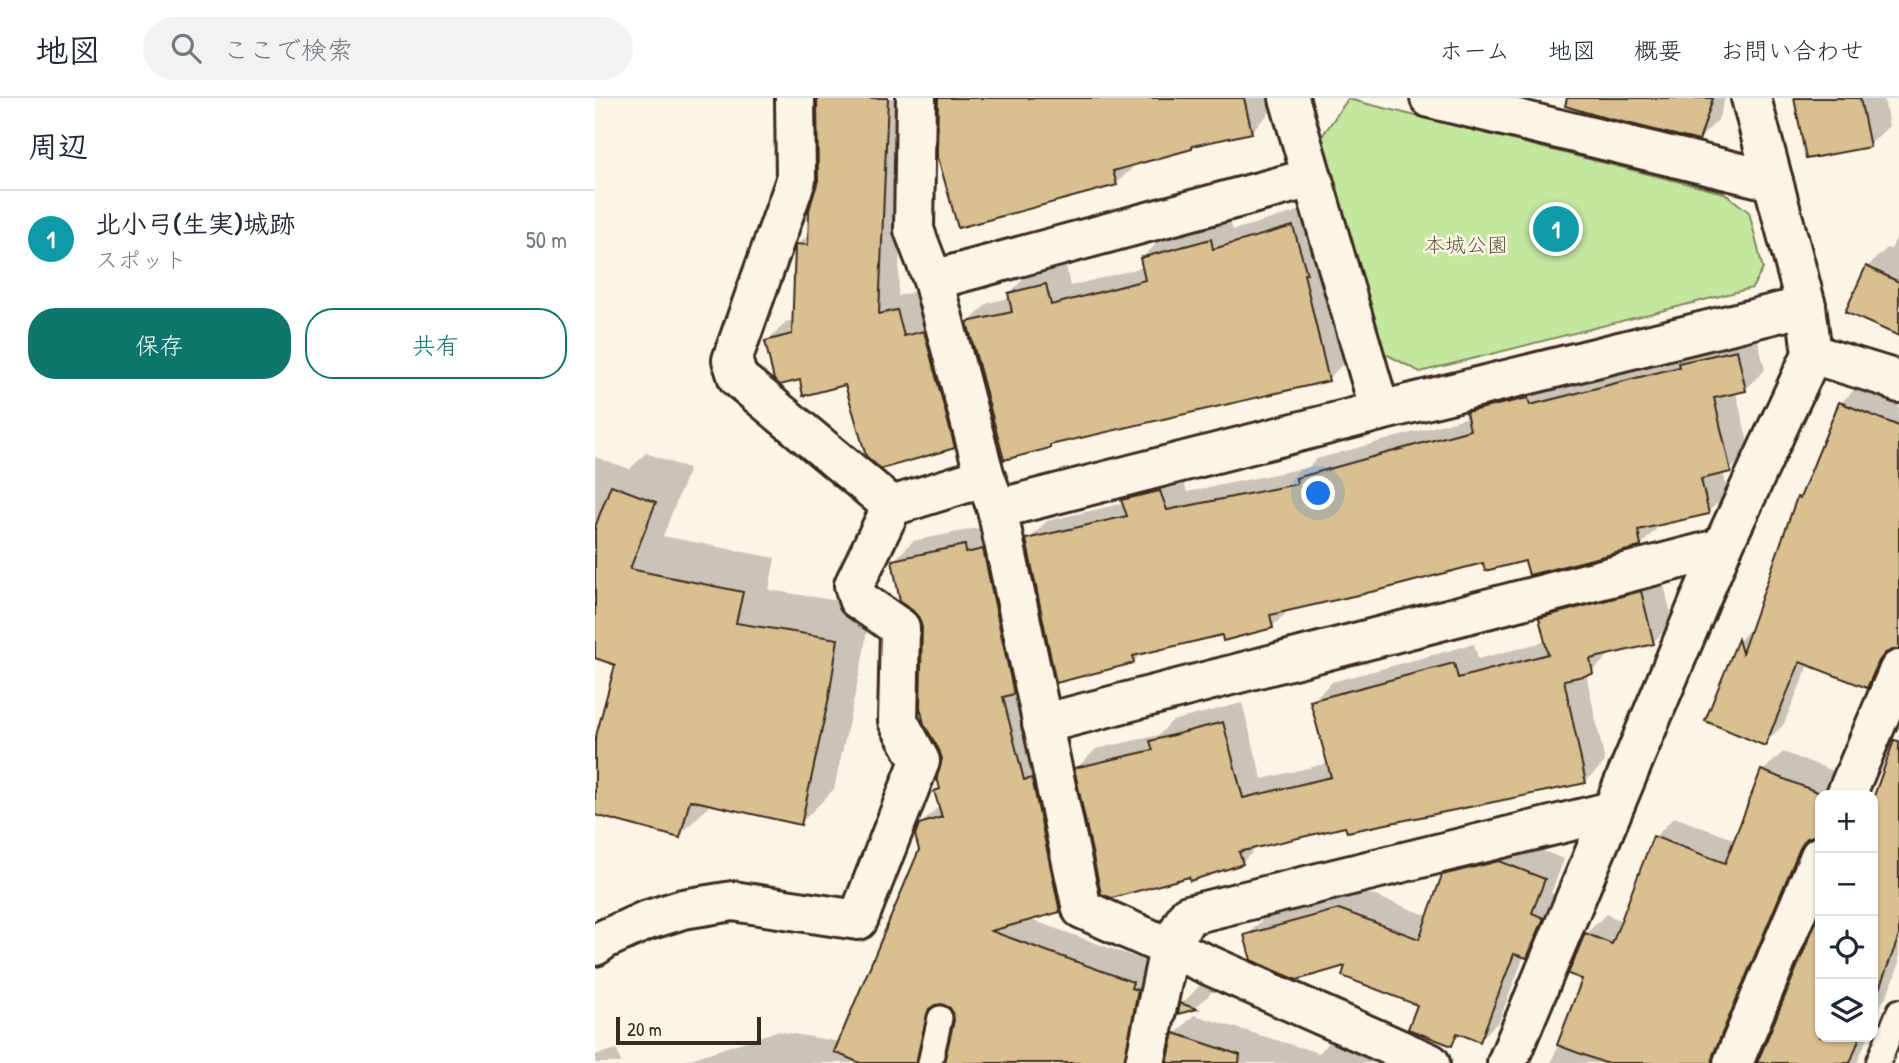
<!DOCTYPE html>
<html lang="ja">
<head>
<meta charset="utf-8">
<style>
	:root { --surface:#fff; --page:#f2f2f3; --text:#1f2937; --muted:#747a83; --line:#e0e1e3; --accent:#0f766e }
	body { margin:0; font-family:"Patrick Hand","Klee One",sans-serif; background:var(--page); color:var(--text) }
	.controls { position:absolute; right:21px; bottom:21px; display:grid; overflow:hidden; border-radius:14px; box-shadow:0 2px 5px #0004 }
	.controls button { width:63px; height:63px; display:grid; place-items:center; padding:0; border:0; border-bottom:2px solid var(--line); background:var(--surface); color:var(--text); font:35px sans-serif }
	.scale { position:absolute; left:21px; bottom:18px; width:145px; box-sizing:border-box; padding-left:7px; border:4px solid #3b2a1e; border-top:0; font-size:19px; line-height:24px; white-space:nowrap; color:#3b2a1e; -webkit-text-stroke:5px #fcf5e5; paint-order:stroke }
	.you { position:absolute; left:724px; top:396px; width:24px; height:24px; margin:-18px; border:5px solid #fff; border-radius:50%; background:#1a73e8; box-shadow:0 0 0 10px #1a73e833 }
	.badge { display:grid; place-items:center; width:46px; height:46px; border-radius:50%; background:var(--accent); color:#fff; font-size:23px; font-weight:700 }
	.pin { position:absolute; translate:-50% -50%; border:4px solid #fff; box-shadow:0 2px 7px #0006 }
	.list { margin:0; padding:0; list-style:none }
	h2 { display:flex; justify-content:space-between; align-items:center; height:91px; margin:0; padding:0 28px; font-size:30px }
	h2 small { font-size:23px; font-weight:400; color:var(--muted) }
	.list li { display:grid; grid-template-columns:46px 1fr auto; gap:21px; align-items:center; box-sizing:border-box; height:98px; padding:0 28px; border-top:2px solid var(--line) }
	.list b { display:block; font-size:26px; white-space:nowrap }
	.list p { margin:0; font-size:23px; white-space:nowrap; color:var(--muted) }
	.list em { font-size:23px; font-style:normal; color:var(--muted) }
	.actions { display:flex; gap:14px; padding:21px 28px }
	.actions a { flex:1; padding:16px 0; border:2px solid var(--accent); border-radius:28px; text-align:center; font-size:24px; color:var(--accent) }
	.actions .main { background:var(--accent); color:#fff }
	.icon { flex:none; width:38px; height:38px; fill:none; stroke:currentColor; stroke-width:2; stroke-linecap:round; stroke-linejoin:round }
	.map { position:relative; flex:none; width:1304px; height:965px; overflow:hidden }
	header { display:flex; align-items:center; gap:42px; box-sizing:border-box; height:98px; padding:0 35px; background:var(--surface); border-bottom:2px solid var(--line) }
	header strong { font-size:33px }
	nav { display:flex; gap:38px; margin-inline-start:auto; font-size:24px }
	.search { width:490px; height:63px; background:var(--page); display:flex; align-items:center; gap:18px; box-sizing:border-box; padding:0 24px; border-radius:38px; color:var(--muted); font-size:26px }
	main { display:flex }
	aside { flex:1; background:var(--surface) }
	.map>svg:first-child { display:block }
</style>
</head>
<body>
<header>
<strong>地図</strong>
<div class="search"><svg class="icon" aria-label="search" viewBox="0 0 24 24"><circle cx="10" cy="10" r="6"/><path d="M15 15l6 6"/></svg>ここで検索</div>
<nav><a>ホーム</a><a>地図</a><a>概要</a><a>お問い合わせ</a></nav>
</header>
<main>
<aside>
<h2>周辺<small></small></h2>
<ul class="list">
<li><span class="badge" style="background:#0f9aa8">1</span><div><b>北小弓(生実)城跡</b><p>スポット</p></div><em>50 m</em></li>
</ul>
<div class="actions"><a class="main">保存</a><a>共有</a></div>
</aside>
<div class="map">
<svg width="1304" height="965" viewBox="0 0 1304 965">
	<rect width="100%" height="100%" fill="#fcf5e5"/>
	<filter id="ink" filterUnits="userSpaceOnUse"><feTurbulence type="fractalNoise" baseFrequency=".0143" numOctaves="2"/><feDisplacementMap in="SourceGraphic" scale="14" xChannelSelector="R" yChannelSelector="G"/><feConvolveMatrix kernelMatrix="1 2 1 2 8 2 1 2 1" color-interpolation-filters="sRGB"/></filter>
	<g filter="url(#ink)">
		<!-- green -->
		<path fill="#c4e7a0" stroke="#80885f" stroke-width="2" d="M 753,1 L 1129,95 L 1154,114 L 1168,171 L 1157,190 L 825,274 L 785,253 L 723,44 Z"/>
		<!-- shadow -->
		<g fill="#0003" fill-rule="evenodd">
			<path d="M 224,0 L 311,0 L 303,198 L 321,193 L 379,328 L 359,348 L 251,285 L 206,280 L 172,244 L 191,224 L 199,222 L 203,147 L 215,135 L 225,82 Z"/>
			<path d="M 345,0 L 685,0 L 674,11 L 675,14 L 656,34 L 601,45 L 597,50 L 541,66 L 521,86 Z"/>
			<path d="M 991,0 L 1130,0 L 1123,22 L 1104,41 Z"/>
			<path d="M 1204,0 L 1289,0 L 1294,28 L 1274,47 Z"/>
			<path d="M 718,109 L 753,261 L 733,281 L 458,345 L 455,348 L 374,224 L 393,205 L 415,200 L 415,195 L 434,175 L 471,167 L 475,188 L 549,169 L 547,160 L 566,141 L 635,123 L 638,132 Z"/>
			<path d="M 1304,134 L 1304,236 L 1272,169 L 1292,150 L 1296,151 Z"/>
			<path d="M 1161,234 L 1170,272 L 1150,292 L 1141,294 L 1155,353 L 1135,372 L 1128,374 L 1133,395 L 1113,414 L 1064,425 L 1065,427 L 1046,447 L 931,461 L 889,463 L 696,510 L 678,528 L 628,535 L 548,554 L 539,563 L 433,442 L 452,423 L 529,405 L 528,402 L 547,383 L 585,375 L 592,394 L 714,369 L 722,361 L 874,319 L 873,315 L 893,295 Z"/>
			<path d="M 1266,285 L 1304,301 L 1304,535 L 1291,568 L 1272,588 L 1214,566 L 1189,626 L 1169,646 L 1112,622 L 1145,542 L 1158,528 L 1204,400 L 1210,394 L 1246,305 Z"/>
			<path d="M 51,355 L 94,371 L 68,438 L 180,460 L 174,492 L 276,508 L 267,564 L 239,691 L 206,725 L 117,705 L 84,738 L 0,716 L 0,649 L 22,566 L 0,558 L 0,359 L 35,371 Z"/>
			<path d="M 388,429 L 484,793 L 464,813 L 434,821 L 556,865 L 560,965 L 83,965 L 182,933 L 245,944 L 326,752 L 325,727 L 345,707 L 341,693 L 346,688 L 349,661 L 329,530 L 299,463 L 318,443 ZM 348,905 L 355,908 L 360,915 L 360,922 L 352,960 L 344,956 L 340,942 Z"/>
			<path d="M 1066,475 L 1078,524 L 1058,544 L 1017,554 L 997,574 L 991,576 L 1010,664 L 990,684 L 752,727 L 664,747 L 647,765 L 481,671 L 501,651 L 564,637 L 577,623 L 647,605 L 667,681 L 734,665 L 717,603 L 737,584 L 879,546 L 883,561 L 952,543 L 946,520 L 966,501 Z"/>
			<path d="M 1188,654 L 1249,677 L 1262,697 L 1225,697 L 1225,735 L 1221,735 L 1137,935 L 1149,965 L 956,965 L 989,880 L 991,836 L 1011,816 L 1027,823 L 1060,739 L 1079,719 L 1141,742 L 1168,673 Z"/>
			<path d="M 1304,667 L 1304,867 L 1291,900 L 1287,904 L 1278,927 L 1278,699 L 1281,697 Z"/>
			<path d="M 925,744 L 969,761 L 956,795 L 968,800 L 951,839 L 932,858 L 929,858 L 904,923 L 885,942 L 867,936 L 856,946 L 824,906 L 753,866 L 651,838 L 671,818 L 764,792 L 834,818 L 849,778 L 869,758 Z"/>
			<path d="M 1225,818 L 1225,939 L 1273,939 L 1262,965 L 1164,965 Z"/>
			<path d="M 606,886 L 620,891 L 601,909 L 585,914 L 587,906 Z"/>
			<path d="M 599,917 L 724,955 L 743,936 L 790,951 L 786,965 L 574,965 L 580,936 Z"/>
			<path d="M 22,951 L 26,965 L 0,965 L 0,957 Z"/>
		</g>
		<!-- building -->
		<g fill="#d9c090" stroke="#3b2a1e" stroke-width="2">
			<path d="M 222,0 L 293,0 L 284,216 L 302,212 L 309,238 L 329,233 L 360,350 L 286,371 L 271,358 L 250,287 L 208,298 L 205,282 L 185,287 L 179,282 L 170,243 L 197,236 L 200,149 L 201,146 L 213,147 L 214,112 L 223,82 Z"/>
			<path d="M 343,0 L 649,0 L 657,35 L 597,48 L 597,51 L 518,73 L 522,87 L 363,130 L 342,56 Z"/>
			<path d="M 972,0 L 1118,0 L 1104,43 L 1000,17 L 970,8 Z"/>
			<path d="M 1199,0 L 1265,0 L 1275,49 L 1211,61 Z"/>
			<path d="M 698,128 L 712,176 L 709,176 L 734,283 L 455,347 L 455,350 L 409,362 L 372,224 L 417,214 L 413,195 L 451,186 L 456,207 L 550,182 L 545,160 L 616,141 L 618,151 Z"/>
			<path d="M 1271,168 L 1304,184 L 1304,238 L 1250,214 Z"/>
			<path d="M 1142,252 L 1151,293 L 1119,300 L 1136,374 L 1106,381 L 1114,416 L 1043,432 L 1046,448 L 1045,449 L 934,477 L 930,463 L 890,473 L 888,465 L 789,491 L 675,517 L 678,530 L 628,543 L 627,537 L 538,558 L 539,565 L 461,585 L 431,441 L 532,418 L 526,402 L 565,393 L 572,412 L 702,386 L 701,380 L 875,332 L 871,314 L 933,300 L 935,307 L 1084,269 L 1083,265 Z"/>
			<path d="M 1244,304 L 1304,328 L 1304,551 L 1290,555 L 1284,563 L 1272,590 L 1205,564 L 1170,648 L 1110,623 L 1143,541 L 1147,555 L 1202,399 L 1205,400 Z"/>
			<path d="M 16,387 L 61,404 L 35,471 L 148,494 L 141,525 L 243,541 L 234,599 L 206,727 L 95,702 L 85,740 L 0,717 L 0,642 L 20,567 L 0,560 L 0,429 Z"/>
			<path d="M 370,447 L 371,455 L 388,451 L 419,596 L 408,599 L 429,682 L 437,680 L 465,814 L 396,833 L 538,884 L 536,890 L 543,892 L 529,965 L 349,965 L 359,922 L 358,915 L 355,910 L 347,906 L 340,907 L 334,911 L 332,916 L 321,965 L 265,965 L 239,954 L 324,752 L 320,737 L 324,726 L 347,719 L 339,693 L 345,691 L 342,679 L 347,661 L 344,652 L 329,626 L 325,609 L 327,530 L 324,520 L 317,512 L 305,504 L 297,462 Z"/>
			<path d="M 1046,493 L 1059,546 L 995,561 L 998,576 L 969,582 L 991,685 L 752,734 L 750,729 L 644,754 L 648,766 L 595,783 L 594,779 L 517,800 L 506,796 L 479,670 L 558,652 L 555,643 L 628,624 L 648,700 L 736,679 L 715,603 L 859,565 L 863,580 L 953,556 L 944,520 Z"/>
			<path d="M 1299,642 L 1304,643 L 1304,838 L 1278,907 L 1278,701 Z"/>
			<path d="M 1166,672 L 1230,697 L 1225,697 L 1225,737 L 1212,740 L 1205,750 L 1118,957 L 1117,965 L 1010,965 L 962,947 L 987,881 L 973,876 L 990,835 L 1017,846 L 1058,738 L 1130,765 Z"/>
			<path d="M 904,763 L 950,781 L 937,815 L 949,820 L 932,860 L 919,856 L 885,944 L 862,935 L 857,948 L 813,931 L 822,907 L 747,878 L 750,868 L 702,882 L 656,862 L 649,837 L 744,811 L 824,841 L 847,777 Z"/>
			<path d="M 1225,814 L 1225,939 L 1265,939 L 1255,965 L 1162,965 Z"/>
			<path d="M 585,905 L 602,911 L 583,916 Z"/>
			<path d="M 579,935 L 645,957 L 644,965 L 572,965 Z"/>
		</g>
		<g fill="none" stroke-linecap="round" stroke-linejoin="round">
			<defs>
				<g id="lane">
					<path d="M 335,965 L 345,920"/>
					<path d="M 1283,965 L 1304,913"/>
				</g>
				<g id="street">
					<path d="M 321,0 L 319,132 L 338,182 L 390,379 L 402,411 L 487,811 L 835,965"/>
					<path d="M 694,0 L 785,313"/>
					<path d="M 835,0 L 1178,83"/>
					<path d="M 338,182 L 716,80"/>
					<path d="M 1217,256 L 1292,279 L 1304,285"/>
					<path d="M 297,408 L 390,379"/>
					<path d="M 402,411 L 785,313 L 1211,208"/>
					<path d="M 447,626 L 1127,450"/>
					<path d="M 1251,697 L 1304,572"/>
					<path d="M 0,848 L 10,841 L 50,823 L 88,811 L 138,803 L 263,822 L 325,663 L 303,623 L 305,530 L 263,501 L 259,487 L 297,408 L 143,280 L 137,262 L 201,82 L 200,0"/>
					<path d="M 550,965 L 574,851 L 593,817 L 1017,713"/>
					<path d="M 912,965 L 1127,450 L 1217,256 L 1211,208 L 1156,0"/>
					<path d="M 1138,965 L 1225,758"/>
				</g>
			</defs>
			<!-- lane casing -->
			<use href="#lane" stroke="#3b2a1e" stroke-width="28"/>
			<!-- street casing -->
			<use href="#street" stroke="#3b2a1e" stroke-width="44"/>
			<!-- lane -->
			<use href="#lane" stroke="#fcf5e5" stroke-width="23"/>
			<!-- street -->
			<use href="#street" stroke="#fcf5e5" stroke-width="38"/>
		</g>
	</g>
	<g text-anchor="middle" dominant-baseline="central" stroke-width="5" stroke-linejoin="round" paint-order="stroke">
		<!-- park labels -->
		<g font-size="21" fill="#5d593e" stroke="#fcf5e5">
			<text x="871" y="146">本城公園</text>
		</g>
	</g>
</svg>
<div class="controls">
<button>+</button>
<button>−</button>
<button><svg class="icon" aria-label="locate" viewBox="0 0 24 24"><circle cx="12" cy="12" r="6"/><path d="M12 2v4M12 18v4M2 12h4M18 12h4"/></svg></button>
<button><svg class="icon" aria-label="layers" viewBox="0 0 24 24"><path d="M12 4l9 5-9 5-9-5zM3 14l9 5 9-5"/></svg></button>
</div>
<div class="scale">20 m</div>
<div class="you"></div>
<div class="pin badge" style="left:961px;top:131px;background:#0f9aa8">1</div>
</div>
</main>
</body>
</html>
